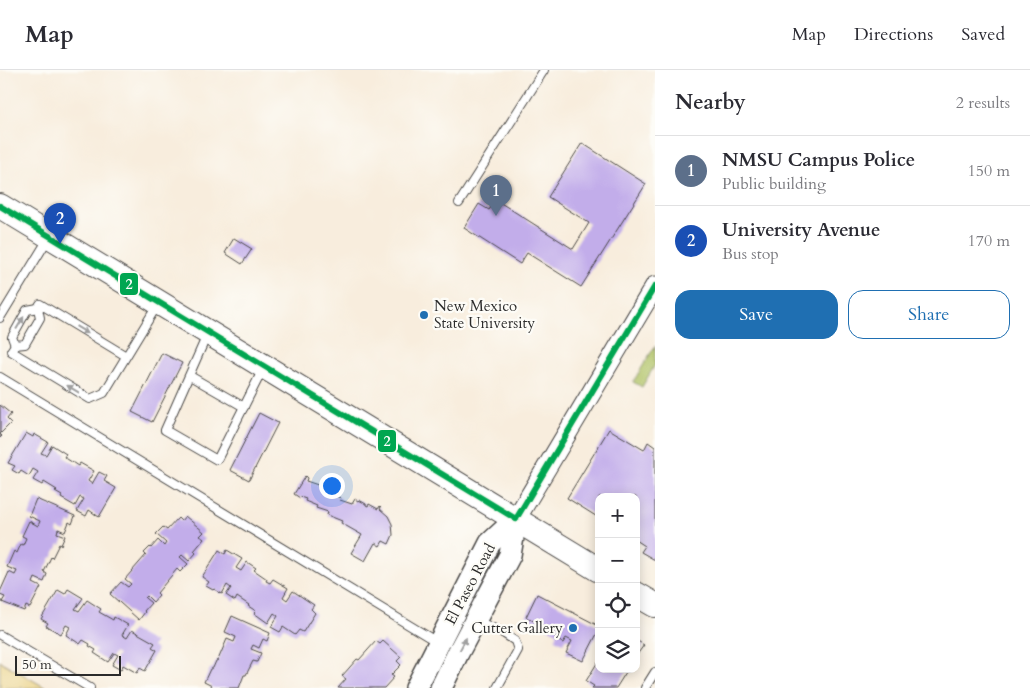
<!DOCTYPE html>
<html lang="en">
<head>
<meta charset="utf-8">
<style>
	:root { --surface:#fff; --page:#f2f2f3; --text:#2b2b33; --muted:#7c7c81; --line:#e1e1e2; --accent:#1f6fb2 }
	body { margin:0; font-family:Cardo,serif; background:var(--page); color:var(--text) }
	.controls { position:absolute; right:15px; bottom:15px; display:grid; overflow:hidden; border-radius:10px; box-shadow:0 2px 12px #0003 }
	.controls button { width:45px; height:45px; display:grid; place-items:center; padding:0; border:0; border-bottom:1px solid var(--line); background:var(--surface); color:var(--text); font:25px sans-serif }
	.scale { position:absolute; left:15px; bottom:12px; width:106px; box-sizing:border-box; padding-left:5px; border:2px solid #2b2b2b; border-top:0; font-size:14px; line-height:18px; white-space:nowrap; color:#2b2b2b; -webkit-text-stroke:4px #fdfcf7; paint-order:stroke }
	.you { position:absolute; left:331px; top:415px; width:18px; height:18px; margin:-12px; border:4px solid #fff; border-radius:50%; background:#1a73e8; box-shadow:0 0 0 8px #1a73e833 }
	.badge { display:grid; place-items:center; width:32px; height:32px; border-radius:50%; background:var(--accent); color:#fff; font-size:16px; font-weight:700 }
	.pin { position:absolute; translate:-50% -41px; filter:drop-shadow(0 1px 2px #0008) }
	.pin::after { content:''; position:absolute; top:26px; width:18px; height:15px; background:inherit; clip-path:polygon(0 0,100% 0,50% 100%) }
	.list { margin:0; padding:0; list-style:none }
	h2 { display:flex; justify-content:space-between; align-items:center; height:65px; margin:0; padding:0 20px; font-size:21px }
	h2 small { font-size:16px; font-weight:400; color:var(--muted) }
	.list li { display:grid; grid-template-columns:32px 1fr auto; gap:15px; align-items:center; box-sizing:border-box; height:70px; padding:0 20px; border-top:1px solid var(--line) }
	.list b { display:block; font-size:19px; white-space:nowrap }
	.list p { margin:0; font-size:16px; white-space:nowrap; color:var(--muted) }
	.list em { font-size:16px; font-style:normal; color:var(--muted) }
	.actions { display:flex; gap:10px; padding:15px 20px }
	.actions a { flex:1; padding:11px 0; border:1px solid var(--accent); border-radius:15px; text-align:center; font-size:18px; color:var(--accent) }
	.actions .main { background:var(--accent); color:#fff }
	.icon { flex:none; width:28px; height:28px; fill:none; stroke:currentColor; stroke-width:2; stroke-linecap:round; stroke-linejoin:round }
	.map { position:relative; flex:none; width:655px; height:618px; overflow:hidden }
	header { display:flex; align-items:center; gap:30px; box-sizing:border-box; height:70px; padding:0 25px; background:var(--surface); border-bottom:1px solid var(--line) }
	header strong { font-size:24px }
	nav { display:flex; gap:28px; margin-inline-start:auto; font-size:18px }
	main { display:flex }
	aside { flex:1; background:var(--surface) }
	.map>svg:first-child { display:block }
</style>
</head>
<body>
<header>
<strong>Map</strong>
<nav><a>Map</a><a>Directions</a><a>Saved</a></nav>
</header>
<main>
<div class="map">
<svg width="655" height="618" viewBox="0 0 655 618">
	<rect width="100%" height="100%" fill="#fdfcf7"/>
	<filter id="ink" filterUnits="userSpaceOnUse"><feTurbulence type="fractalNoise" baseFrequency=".02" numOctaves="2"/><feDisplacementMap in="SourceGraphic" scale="10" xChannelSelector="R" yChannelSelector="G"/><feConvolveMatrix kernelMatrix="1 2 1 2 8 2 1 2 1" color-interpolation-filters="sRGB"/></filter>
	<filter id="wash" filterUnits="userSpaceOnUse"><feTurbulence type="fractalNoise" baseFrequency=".0096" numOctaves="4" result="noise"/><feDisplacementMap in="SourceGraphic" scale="20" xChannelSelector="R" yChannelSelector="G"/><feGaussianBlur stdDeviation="1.12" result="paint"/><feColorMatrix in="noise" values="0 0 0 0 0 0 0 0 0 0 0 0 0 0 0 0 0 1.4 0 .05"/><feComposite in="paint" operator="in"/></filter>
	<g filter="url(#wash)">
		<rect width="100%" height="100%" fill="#f8eddd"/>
		<!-- green -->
		<path fill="#b1c367" stroke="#6e7749" d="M 655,276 L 655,295 L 642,317 L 633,312 Z"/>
		<!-- sand -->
		<path fill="#eeda9e" stroke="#8c8264" d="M 0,591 L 46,618 L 0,618 Z"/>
		<g id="blocks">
			<!-- building -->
			<g fill="#c2adea">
				<path d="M 582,73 L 646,114 L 581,217 L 527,183 L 520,194 L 464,158 L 479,134 L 489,140 L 496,130 L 573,179 L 589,153 L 548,127 Z"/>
				<path d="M 234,168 L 252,179 L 242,194 L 225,183 Z"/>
				<path d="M 162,283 L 182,293 L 152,352 L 132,342 Z"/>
				<path d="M 0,335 L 11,344 L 7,349 L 11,353 L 0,364 L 2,366 L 0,368 Z"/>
				<path d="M 259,343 L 278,353 L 249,410 L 230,400 Z"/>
				<path d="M 609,359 L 644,380 L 648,372 L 655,377 L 655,490 L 641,482 L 645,476 L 636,470 L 636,427 L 599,427 L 599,448 L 567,428 Z"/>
				<path d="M 26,363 L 33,367 L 34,364 L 48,372 L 41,383 L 46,385 L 52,375 L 66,384 L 64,387 L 78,396 L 80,393 L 94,401 L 88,411 L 92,414 L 99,402 L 107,406 L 104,411 L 116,418 L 99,447 L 89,440 L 86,446 L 77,441 L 84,429 L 80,427 L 75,436 L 61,428 L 62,426 L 55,422 L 57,420 L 44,412 L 42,415 L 33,410 L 38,402 L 33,399 L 29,406 L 21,401 L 19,404 L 12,400 L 15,396 L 8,393 Z"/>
				<path d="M 305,406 L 307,408 L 306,411 L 318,415 L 318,417 L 330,421 L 329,424 L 341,428 L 340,430 L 352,434 L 355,429 L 358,431 L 359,430 L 366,434 L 366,435 L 368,436 L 369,434 L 378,439 L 380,436 L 381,437 L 380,439 L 388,446 L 392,454 L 393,465 L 389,474 L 383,471 L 380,476 L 375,473 L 365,491 L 351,483 L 362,465 L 341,453 L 342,451 L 327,445 L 328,442 L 316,438 L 317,436 L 305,431 L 306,429 L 300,427 L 300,428 L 294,424 Z"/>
				<path d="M 36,429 L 75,446 L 72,454 L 69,452 L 65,462 L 58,459 L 57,463 L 65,466 L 61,475 L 59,474 L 52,488 L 51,487 L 44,502 L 47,504 L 44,512 L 35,508 L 33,513 L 41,517 L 30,538 L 26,536 L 24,541 L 2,532 L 5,527 L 0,525 L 0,522 L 9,502 L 15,505 L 17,501 L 7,497 L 14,481 L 17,483 L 21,474 L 23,475 L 26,468 L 22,466 L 29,451 L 38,456 L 40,451 L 29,446 Z"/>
				<path d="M 185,446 L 204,462 L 200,466 L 204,469 L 194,481 L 196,483 L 189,491 L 182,485 L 180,487 L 188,494 L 180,502 L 177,499 L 157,523 L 159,525 L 153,532 L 147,526 L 145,528 L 151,533 L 144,541 L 145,542 L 139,550 L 110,524 L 121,512 L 128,517 L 131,514 L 125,509 L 146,485 L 144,483 L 150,477 L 151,478 L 158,470 L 164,476 L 166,473 L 156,464 L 163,457 L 167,460 L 178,448 L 181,451 Z"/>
				<path d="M 219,480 L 225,484 L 227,480 L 242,489 L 236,498 L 241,501 L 247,492 L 256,498 L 254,500 L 267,509 L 266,511 L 270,513 L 273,509 L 288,518 L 283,527 L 287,530 L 293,521 L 314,535 L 311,539 L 315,543 L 303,562 L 299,560 L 295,565 L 283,557 L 280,562 L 271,557 L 278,546 L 274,543 L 268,553 L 254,543 L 256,541 L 248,536 L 249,535 L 237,527 L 235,531 L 226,525 L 231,518 L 227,515 L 222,524 L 214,519 L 213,520 L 206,516 L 209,512 L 202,507 Z"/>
				<path d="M 68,519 L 83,528 L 75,539 L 79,541 L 87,530 L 101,539 L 99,542 L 113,550 L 114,547 L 128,555 L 122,565 L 127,568 L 132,560 L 155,573 L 152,577 L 157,580 L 145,601 L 140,598 L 137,603 L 123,595 L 121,600 L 112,595 L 118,585 L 114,583 L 108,592 L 94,583 L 96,580 L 89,576 L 90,574 L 83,570 L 80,574 L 66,565 L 70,557 L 66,555 L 61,564 L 46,556 L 48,553 L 41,549 L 58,520 L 65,524 Z"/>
				<path d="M 537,524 L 599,556 L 599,560 L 583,591 L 566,583 L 572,571 L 566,568 L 563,573 L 555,569 L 557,563 L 526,547 Z"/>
				<path d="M 232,546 L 270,563 L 267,571 L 263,569 L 259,578 L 253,575 L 251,579 L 261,583 L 257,592 L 253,591 L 246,605 L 244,605 L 239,618 L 211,618 L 212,616 L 204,612 L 210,599 L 213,598 L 216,591 L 218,590 L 227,569 L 234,572 L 236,567 L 225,562 Z"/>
				<path d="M 636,570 L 644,575 L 636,586 Z"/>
				<path d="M 376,571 L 380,574 L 383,571 L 401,587 L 397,591 L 401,595 L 391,605 L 394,607 L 384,618 L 338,618 L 346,609 L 342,606 L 357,589 L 359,590 Z"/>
				<path d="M 599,590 L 599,599 L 628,599 L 616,618 L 592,618 L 594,616 L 586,611 Z"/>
			</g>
		</g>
	</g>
	<g filter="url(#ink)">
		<use href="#blocks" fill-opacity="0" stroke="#4a4846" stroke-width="1"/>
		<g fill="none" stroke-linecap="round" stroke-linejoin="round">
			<defs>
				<g id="service">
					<path d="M 459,133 L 544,0"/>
					<path d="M 0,248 L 48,169"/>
					<path d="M 207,265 L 165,360 L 217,390 L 263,299"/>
					<path d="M 15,275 L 12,267 L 27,240 L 38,238"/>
					<path d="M 126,286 L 40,234 L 38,238 L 40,248 L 25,274 L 15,275 L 11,281 L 90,329 L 104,323 L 158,234"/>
					<path d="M 190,306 L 244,337"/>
					<path d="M 0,307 L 437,572"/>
					<path d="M 477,551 L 500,561 L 515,571 L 518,580 L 497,618"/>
					<path d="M 0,565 L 90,618"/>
					<path d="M 645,618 L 655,602"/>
				</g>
				<path id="tertiary" d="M 516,449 L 655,216"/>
				<g id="secondary">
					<path d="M 416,618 L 490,473 L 516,449"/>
					<path d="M 441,618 L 458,583 L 510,485 L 516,449"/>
				</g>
				<g id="primary">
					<path d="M 0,136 L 599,500"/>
					<path d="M 636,524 L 655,535"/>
				</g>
			</defs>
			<!-- service casing -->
			<use href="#service" stroke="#4a4846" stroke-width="10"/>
			<!-- tertiary casing -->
			<use href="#tertiary" stroke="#4a4846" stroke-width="21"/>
			<!-- secondary casing -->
			<use href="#secondary" stroke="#4a4846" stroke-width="24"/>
			<!-- primary casing -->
			<use href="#primary" stroke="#4a4846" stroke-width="26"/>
			<!-- service -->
			<use href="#service" stroke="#fff" stroke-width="8"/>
			<!-- tertiary -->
			<use href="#tertiary" stroke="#fff" stroke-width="19"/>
			<!-- secondary -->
			<use href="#secondary" stroke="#fff" stroke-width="21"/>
			<!-- primary -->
			<use href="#primary" stroke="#fff" stroke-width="24"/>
			<defs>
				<g id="bus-1">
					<path d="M 0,136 L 516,449"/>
					<path d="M 516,449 L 655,216"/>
				</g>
			</defs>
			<!-- bus-1 casing -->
			<use href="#bus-1" stroke="#fdfcf7" stroke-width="10"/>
			<!-- bus-1 -->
			<use href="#bus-1" stroke="#00a651" stroke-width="6"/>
		</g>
		<!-- one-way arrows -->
		<defs><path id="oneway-solid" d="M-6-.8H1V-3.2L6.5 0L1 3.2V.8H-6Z" transform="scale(1.25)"/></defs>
		<g fill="#a0a0a0">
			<use href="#oneway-solid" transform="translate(20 253) rotate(-59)"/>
			<use href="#oneway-solid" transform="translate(82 260) rotate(31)"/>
			<use href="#oneway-solid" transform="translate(73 319) rotate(-149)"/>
			<use href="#oneway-solid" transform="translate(463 574) rotate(-62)"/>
		</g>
	</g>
	<!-- markers -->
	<g fill="#1f6fb2" stroke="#fdfcf7" stroke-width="2">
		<circle cx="424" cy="245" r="5"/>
		<circle cx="573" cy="558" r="5"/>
	</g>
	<g text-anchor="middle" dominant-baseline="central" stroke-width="4.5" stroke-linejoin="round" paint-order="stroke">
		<!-- poi labels -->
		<g font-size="15" fill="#2b2b2b" stroke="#fdfcf7" text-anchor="start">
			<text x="434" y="236">New Mexico<tspan x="434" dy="17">State University</tspan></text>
			<text x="563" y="558" text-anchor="end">Cutter Gallery</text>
		</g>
		<!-- street labels -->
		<g font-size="15" fill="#2b2b2b" stroke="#fdfcf7">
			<text transform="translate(470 514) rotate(-62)">El Paseo Road</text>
		</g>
	</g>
	<g stroke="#fdfcf7" stroke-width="2">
		<rect x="119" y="202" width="20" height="24" rx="5" fill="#00a651"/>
		<rect x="377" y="359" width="20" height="24" rx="5" fill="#00a651"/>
	</g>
	<g font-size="14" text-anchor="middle" font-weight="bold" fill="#fff">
		<text x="129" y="219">2</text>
		<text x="387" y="376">2</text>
	</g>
</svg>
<div class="controls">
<button>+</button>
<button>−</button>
<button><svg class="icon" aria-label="locate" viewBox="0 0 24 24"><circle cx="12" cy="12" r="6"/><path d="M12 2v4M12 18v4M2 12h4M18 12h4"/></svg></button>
<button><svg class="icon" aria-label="layers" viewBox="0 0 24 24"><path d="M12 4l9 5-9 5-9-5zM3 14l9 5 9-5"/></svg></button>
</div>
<div class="scale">50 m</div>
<div class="you"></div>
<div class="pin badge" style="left:496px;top:146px;background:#5c6f8a">1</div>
<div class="pin badge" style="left:60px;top:174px;background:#1a4fb4">2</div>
</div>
<aside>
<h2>Nearby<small>2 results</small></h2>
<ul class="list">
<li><span class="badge" style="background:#5c6f8a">1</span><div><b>NMSU Campus Police</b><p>Public building</p></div><em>150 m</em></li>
<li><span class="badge" style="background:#1a4fb4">2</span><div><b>University Avenue</b><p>Bus stop</p></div><em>170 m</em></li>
</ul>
<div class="actions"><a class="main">Save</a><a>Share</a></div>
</aside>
</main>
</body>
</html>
